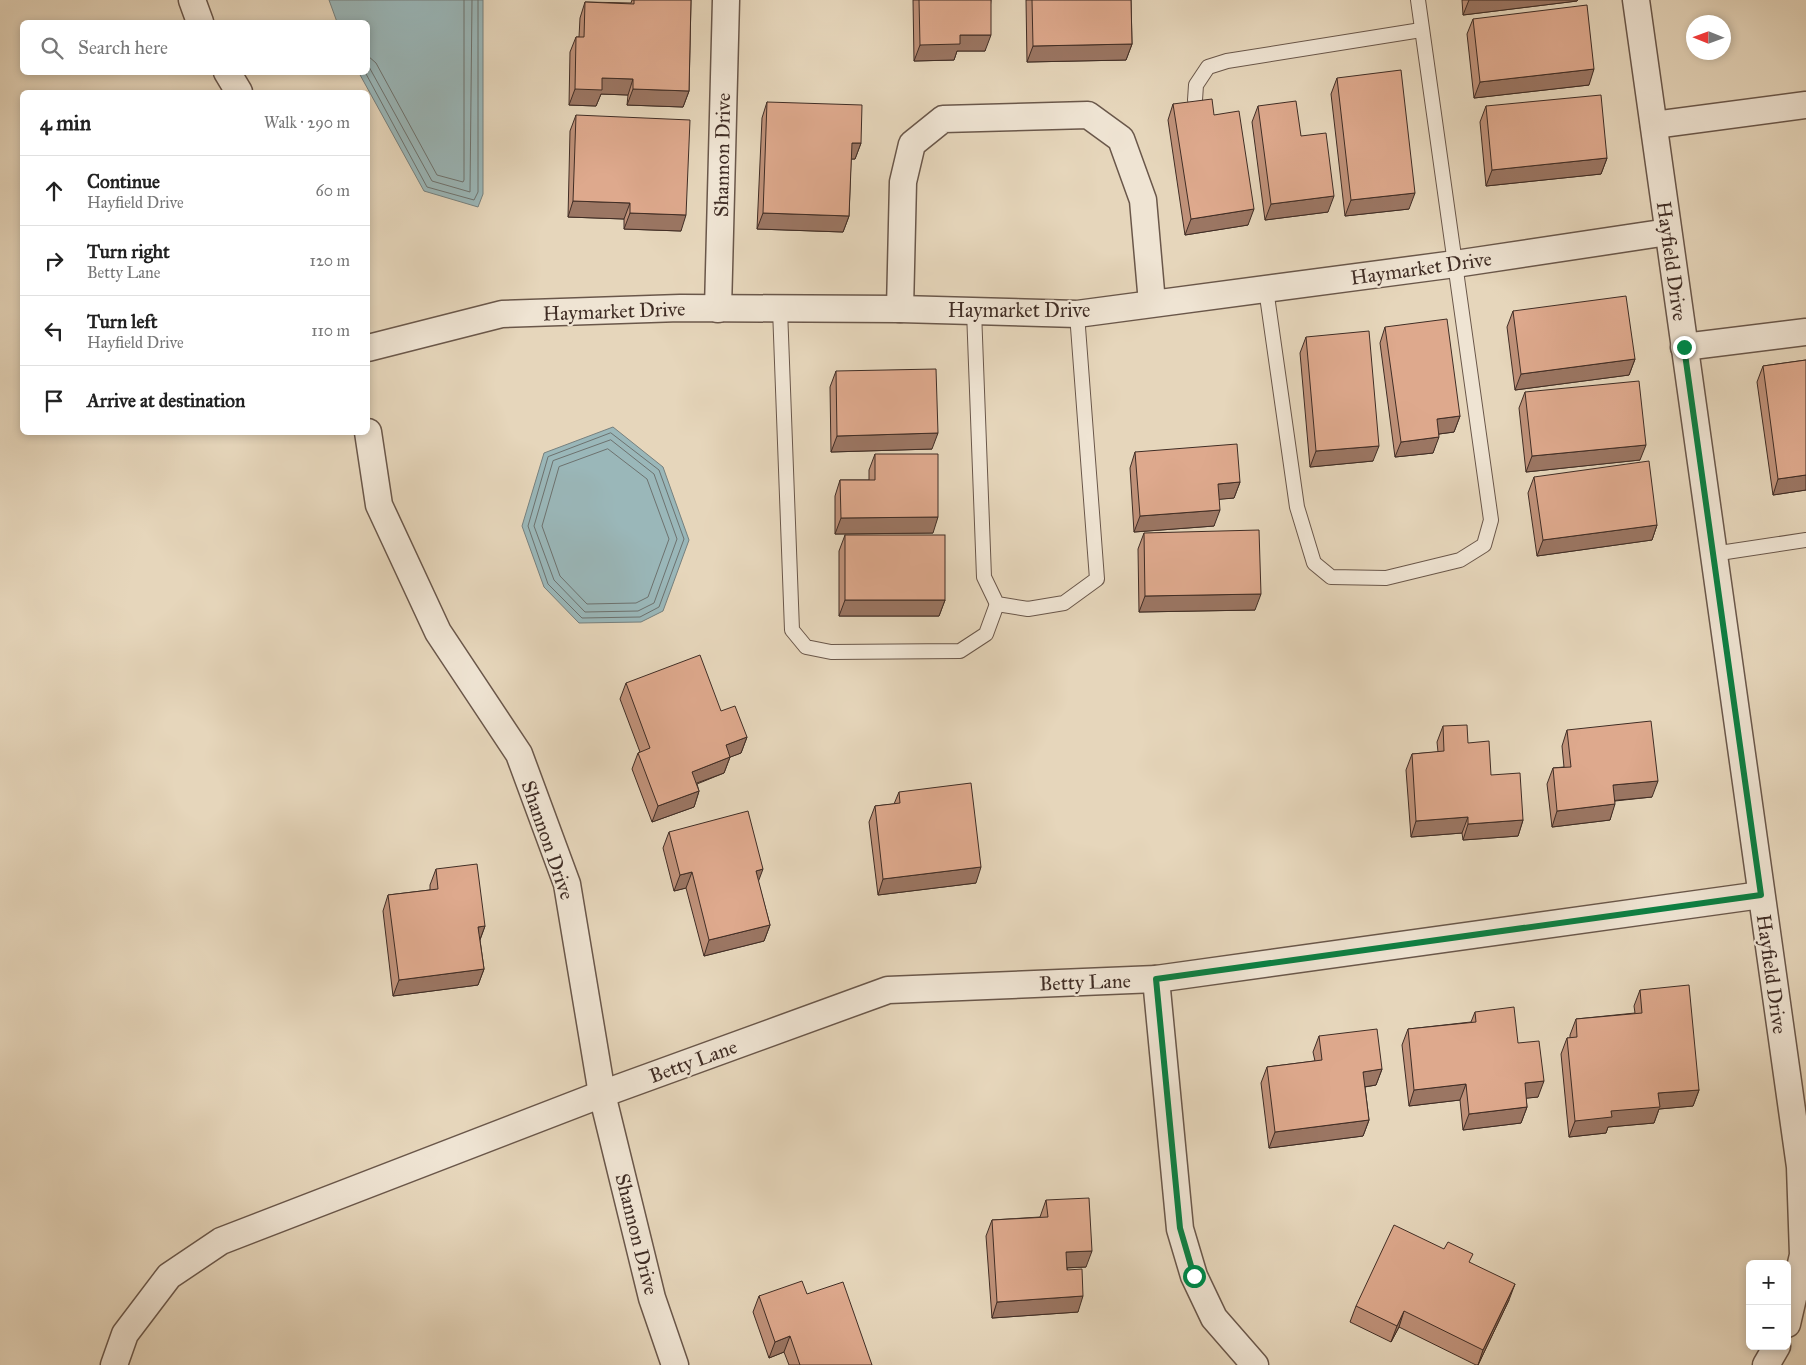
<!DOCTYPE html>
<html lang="en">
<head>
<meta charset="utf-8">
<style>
	:root { --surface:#fff; --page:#f6f6f6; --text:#222; --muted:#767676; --line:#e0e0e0 }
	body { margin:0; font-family:"IM FELL Great Primer",serif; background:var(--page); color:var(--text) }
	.controls { position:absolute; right:15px; bottom:15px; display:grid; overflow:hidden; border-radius:8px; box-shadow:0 2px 8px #0003 }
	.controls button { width:45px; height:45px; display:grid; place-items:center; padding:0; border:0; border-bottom:1px solid var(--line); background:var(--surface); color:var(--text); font:25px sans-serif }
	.compass { position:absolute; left:1686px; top:15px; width:45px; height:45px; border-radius:50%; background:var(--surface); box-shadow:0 2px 8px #0003; rotate:271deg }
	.stop { position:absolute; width:15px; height:15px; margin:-11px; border:4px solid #0b8043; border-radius:50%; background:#fff }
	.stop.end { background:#0b8043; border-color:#fff; box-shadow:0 1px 5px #0008 }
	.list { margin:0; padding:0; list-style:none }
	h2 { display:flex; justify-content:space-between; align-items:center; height:65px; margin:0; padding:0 20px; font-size:21px }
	h2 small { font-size:16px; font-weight:400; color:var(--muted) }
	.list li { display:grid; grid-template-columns:32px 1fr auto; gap:15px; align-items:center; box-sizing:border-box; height:70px; padding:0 20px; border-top:1px solid var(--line) }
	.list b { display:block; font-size:19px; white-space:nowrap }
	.list p { margin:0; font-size:16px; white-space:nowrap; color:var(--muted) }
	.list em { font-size:16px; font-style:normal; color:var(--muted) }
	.icon { flex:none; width:28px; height:28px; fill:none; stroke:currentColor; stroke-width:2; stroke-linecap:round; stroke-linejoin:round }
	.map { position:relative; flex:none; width:1806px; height:1365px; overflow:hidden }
	.search { position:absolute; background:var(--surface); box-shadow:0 2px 8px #0003; left:20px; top:20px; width:350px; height:55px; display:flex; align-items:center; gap:12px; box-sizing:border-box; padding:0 18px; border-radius:8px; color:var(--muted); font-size:19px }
	.panel { position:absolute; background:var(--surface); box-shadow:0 2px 8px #0003; left:20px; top:90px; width:350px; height:345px; border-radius:8px }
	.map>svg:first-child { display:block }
</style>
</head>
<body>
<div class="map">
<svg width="1806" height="1365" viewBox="0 0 1806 1365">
	<rect width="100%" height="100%" fill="#e6d6bb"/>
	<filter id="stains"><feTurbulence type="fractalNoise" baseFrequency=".004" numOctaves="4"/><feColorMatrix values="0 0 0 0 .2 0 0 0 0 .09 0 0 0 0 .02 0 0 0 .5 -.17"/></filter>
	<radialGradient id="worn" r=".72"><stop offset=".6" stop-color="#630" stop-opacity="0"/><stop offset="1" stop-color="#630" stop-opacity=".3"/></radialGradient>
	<!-- water -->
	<g fill="#9ab7b9" stroke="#76807e">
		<path d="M 329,0 L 483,0 L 483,194 L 478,207 L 424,191 L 359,73 L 368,72 L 368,22 L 337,22 Z"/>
		<path d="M 613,427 L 663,467 L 689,540 L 663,611 L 641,622 L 579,623 L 544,587 L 522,526 L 544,453 Z"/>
	</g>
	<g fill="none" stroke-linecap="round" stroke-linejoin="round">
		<!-- shore -->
		<g stroke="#6d726f" stroke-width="1">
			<path d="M 368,56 L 376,63 L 437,175 L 463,182 L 464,180 L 464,0"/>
			<path d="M 368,65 L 432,181 L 470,192 L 472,0"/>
			<path d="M 365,72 L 427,187 L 474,200 L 478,192 L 478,0"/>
			<path d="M 611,433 L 659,470 L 684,539 L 659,607 L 640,617 L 582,618 L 548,584 L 528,526 L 548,457 Z"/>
			<path d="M 611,440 L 654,474 L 677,539 L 654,603 L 638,611 L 585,612 L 554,580 L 534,526 L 553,461 Z"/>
			<path d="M 608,449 L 647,479 L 669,539 L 648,597 L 636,603 L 587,604 L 560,576 L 542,526 L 559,467 Z"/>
		</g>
		<defs>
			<g id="service">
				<path d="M 1195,100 L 1196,85 L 1208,67 L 1227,61 L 1421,30"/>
				<path d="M 1266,289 L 1297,507 L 1314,563 L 1331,577 L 1386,578 L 1460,560 L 1484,545 L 1491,520 L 1418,0"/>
				<path d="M 780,309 L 792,630 L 806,647 L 831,652 L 960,651 L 986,634 L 997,604"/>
				<path d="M 974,311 L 984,577 L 997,604 L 1028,609 L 1064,603 L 1097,579 L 1077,314"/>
				<path d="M 1713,554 L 1806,540"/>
			</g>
			<g id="minor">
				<path d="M 192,0 L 200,22"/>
				<path d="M 1636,0 L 1800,1167 L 1803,1255 L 1787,1324"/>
				<path d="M 227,72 L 239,92"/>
				<path d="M 1654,125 L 1806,105"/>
				<path d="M 718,309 L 726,0"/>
				<path d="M 900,309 L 903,182 L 912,144 L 943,119 L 1088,115 L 1121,139 L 1143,200 L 1152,303"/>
				<path d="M 1684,347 L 1806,332"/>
				<path d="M 368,348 L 502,314 L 680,308 L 900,309 L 1077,314 L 1455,264 L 1668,232"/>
				<path d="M 368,432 L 379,505 L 438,632 L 519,754 L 567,884 L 602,1094 L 652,1298 L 675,1365"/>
				<path d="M 1156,979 L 1180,1229 L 1194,1276 L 1214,1318 L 1255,1365"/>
				<path d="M 114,1365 L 125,1334 L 169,1276 L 221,1241 L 602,1094 L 888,990 L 1156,979 L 1761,895"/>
				<path d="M 1766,1365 L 1777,1346"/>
			</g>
		</defs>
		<!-- service casing -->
		<use href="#service" stroke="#6a574a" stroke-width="16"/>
		<!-- minor casing -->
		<use href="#minor" stroke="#6a574a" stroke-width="29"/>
		<!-- service -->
		<use href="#service" stroke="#efe4d3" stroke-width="14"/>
		<!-- minor -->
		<use href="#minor" stroke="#efe4d3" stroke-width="26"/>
	</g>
	<!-- wall -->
	<g fill="#bf9179" stroke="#402d25">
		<path d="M 632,0 L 691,0 L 689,91 L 683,107 L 627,105 L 628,95 L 601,94 L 596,106 L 569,105 L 570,52 L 576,37 L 579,37 L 580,18 L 585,2 L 631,3 Z"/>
		<path d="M 913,0 L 991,0 L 985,51 L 957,51 L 954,60 L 914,61 Z"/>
		<path d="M 1026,0 L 1131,0 L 1132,44 L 1126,60 L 1027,62 Z"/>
		<path d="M 1462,0 L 1578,0 L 1577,1 L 1463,15 Z"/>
		<path d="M 1473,19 L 1589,85 L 1474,98 L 1467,34 Z"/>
		<path d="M 1337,78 L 1409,209 L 1345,216 L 1331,94 Z"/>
		<path d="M 767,102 L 861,143 L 855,159 L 851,159 L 849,216 L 843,232 L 757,229 L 762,118 Z"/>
		<path d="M 1173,104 L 1214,115 L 1248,225 L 1185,235 L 1168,120 Z"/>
		<path d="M 1258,106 L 1301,136 L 1328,212 L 1265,220 L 1252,122 Z"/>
		<path d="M 1486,106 L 1607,158 L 1601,174 L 1486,186 L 1480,122 Z"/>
		<path d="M 576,115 L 681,231 L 624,229 L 624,219 L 568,217 L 570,131 Z"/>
		<path d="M 1513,311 L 1635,359 L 1629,375 L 1515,390 L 1507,327 Z"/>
		<path d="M 1385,327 L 1460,416 L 1454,432 L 1439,434 L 1433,453 L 1395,457 L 1380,343 Z"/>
		<path d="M 1306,337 L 1373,461 L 1310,467 L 1300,353 Z"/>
		<path d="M 1806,360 L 1806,490 L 1773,495 L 1757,382 L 1763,366 Z"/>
		<path d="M 836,371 L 932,449 L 831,452 L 830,387 Z"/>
		<path d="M 1525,392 L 1640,460 L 1526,472 L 1519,408 Z"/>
		<path d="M 1135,452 L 1240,482 L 1234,498 L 1219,499 L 1214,526 L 1134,532 L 1130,468 Z"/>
		<path d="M 875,454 L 933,533 L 835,534 L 835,496 L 840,480 L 869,480 L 869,470 Z"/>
		<path d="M 1534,477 L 1657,525 L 1652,540 L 1537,556 L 1528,493 Z"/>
		<path d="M 1144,533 L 1255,610 L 1139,612 L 1138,549 Z"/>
		<path d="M 845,535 L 945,600 L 939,616 L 839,616 L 839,551 Z"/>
		<path d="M 626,683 L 721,711 L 747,737 L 741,753 L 730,757 L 724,773 L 697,784 L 699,791 L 694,807 L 652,822 L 632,769 L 638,753 L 640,752 L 620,699 Z"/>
		<path d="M 1443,726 L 1468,743 L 1523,820 L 1518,836 L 1463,840 L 1462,833 L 1411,837 L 1406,770 L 1412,754 L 1438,752 L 1437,742 Z"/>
		<path d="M 1567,730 L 1652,797 L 1615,801 L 1610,820 L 1552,827 L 1547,784 L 1553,768 L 1564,767 L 1562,746 Z"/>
		<path d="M 899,792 L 976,883 L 878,895 L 869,822 L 875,806 L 894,804 Z"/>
		<path d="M 669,832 L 758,881 L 770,925 L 764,941 L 704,956 L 686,888 L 674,891 L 663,848 Z"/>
		<path d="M 436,869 L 485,926 L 480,940 L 484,969 L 478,985 L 393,996 L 383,911 L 388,895 L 430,890 L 430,885 Z"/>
		<path d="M 1640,990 L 1699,1090 L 1693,1106 L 1659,1109 L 1654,1123 L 1608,1127 L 1606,1133 L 1569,1137 L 1561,1054 L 1567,1038 L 1570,1038 L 1570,1035 L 1576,1019 L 1635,1013 L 1634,1006 Z"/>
		<path d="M 1475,1012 L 1518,1043 L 1538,1097 L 1526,1098 L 1527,1107 L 1521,1123 L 1463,1130 L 1460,1100 L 1409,1106 L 1402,1045 L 1408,1029 L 1471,1022 Z"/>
		<path d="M 1319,1036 L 1382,1069 L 1376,1085 L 1365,1087 L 1369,1120 L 1363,1136 L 1269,1148 L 1261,1083 L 1267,1067 L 1315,1061 L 1313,1052 Z"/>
		<path d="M 1046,1200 L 1086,1267 L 1067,1268 L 1078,1312 L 992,1318 L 986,1236 L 992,1220 L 1040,1217 Z"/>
		<path d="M 1470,1263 L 1509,1300 L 1478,1365 L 1476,1365 L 1399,1327 L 1391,1342 L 1350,1322 L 1356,1306 Z"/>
		<path d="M 807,1294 L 872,1365 L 789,1365 L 784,1352 L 769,1358 L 753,1312 L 759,1296 Z"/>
	</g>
	<!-- shaded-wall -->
	<g fill="#9b7663" stroke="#402d25">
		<path d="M 1469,0 L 1578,0 L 1577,1 L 1463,15 Z"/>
		<path d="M 960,35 L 991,35 L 985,51 L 957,51 L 954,60 L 914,61 L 920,45 Z"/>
		<path d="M 1132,44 L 1126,60 L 1027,62 L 1033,46 Z"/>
		<path d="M 1594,69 L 1589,85 L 1474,98 L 1480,82 Z"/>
		<path d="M 602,78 L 633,79 L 628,95 L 601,94 L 596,106 L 569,105 L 575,89 Z"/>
		<path d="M 633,89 L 689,91 L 683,107 L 627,105 Z"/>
		<path d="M 852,143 L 861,143 L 855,159 L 846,159 Z"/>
		<path d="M 1607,158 L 1601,174 L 1486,186 L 1492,170 Z"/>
		<path d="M 1415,193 L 1409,209 L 1345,216 L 1351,200 Z"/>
		<path d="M 1334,196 L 1328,212 L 1265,220 L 1271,204 Z"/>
		<path d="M 573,201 L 630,203 L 624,219 L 568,217 Z"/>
		<path d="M 1254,209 L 1248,225 L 1185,235 L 1191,219 Z"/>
		<path d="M 630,213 L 686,215 L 681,231 L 624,229 Z"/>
		<path d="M 763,213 L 849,216 L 843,232 L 757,229 Z"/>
		<path d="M 1635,359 L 1629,375 L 1515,390 L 1521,374 Z"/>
		<path d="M 1460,416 L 1454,432 L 1431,435 L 1437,419 Z"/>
		<path d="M 938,433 L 932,449 L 831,452 L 837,436 Z"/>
		<path d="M 1439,437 L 1433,453 L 1395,457 L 1401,442 Z"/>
		<path d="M 1646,445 L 1640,460 L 1526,472 L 1532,456 Z"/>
		<path d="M 1379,446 L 1373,461 L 1310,467 L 1316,451 Z"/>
		<path d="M 1806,475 L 1806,490 L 1773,495 L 1778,479 Z"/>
		<path d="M 1240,482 L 1234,498 L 1212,500 L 1218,484 Z"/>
		<path d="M 1220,510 L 1214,526 L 1134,532 L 1140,516 Z"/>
		<path d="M 938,517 L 933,533 L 835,534 L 841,518 Z"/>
		<path d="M 1657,525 L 1652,540 L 1537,556 L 1543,540 Z"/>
		<path d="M 1261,594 L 1255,610 L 1139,612 L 1145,596 Z"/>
		<path d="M 845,600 L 945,600 L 939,616 L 839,616 Z"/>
		<path d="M 747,737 L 741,753 L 720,761 L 726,745 Z"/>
		<path d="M 730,757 L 724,773 L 686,787 L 692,772 Z"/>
		<path d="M 1658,781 L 1652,797 L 1608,801 L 1613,785 Z"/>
		<path d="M 699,791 L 694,807 L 652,822 L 658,806 Z"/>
		<path d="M 1615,804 L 1610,820 L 1552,827 L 1557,811 Z"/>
		<path d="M 1468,817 L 1462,833 L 1411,837 L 1416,821 Z"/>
		<path d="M 1523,820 L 1518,836 L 1463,840 L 1468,824 Z"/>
		<path d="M 981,867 L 976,883 L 878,895 L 883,879 Z"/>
		<path d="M 763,869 L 757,885 L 756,871 Z"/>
		<path d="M 692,872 L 686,888 L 674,891 L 680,875 Z"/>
		<path d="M 770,925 L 764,941 L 704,956 L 709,940 Z"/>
		<path d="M 485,926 L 479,942 L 478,927 Z"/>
		<path d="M 484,969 L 478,985 L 393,996 L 399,980 Z"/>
		<path d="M 1382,1069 L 1376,1085 L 1357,1088 L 1363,1072 Z"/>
		<path d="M 1544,1081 L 1538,1097 L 1519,1099 L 1525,1083 Z"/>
		<path d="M 1466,1084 L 1460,1100 L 1409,1106 L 1414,1090 Z"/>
		<path d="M 1699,1090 L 1693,1106 L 1659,1109 L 1654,1123 L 1608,1127 L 1606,1133 L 1569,1137 L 1575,1121 L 1611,1111 L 1658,1093 Z"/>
		<path d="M 1527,1107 L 1521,1123 L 1463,1130 L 1469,1114 Z"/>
		<path d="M 1369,1120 L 1363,1136 L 1269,1148 L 1275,1132 Z"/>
		<path d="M 1092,1251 L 1086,1267 L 1060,1268 L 1066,1252 Z"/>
		<path d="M 1515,1284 L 1509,1300 L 1478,1365 L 1483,1350 Z"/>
		<path d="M 1083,1296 L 1078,1312 L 992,1318 L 997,1302 Z"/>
		<path d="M 1404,1311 L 1399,1327 L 1391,1342 L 1397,1326 Z"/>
		<path d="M 790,1336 L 784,1352 L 769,1358 L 775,1342 Z"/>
	</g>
	<!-- building -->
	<g fill="#dea98d" stroke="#402d25">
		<path d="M 634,0 L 691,0 L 689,91 L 633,89 L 633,79 L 602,78 L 602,90 L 575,89 L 576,37 L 584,37 L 585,2 L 634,4 Z"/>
		<path d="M 919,0 L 991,0 L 991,35 L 960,35 L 960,44 L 920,45 Z"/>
		<path d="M 1032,0 L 1131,0 L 1132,44 L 1033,46 Z"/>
		<path d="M 1587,5 L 1594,69 L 1480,82 L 1473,19 Z"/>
		<path d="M 1401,70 L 1415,193 L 1351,200 L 1337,78 Z"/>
		<path d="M 1601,95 L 1607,158 L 1492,170 L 1486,106 Z"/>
		<path d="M 1212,99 L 1214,115 L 1239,111 L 1254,209 L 1191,219 L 1173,104 Z"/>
		<path d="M 1296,101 L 1301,136 L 1326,133 L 1334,196 L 1271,204 L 1258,106 Z"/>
		<path d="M 767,102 L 862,105 L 861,143 L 852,143 L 849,216 L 763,213 Z"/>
		<path d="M 576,115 L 690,120 L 686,215 L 630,213 L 630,203 L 573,201 Z"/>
		<path d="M 1626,296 L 1635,359 L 1521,374 L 1513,311 Z"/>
		<path d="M 1447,319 L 1460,416 L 1437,419 L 1439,437 L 1401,442 L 1385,327 Z"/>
		<path d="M 1369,331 L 1379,446 L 1316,451 L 1306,337 Z"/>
		<path d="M 1806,360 L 1806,475 L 1778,479 L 1763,366 Z"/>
		<path d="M 936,369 L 938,433 L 837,436 L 836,371 Z"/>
		<path d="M 1639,381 L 1646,445 L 1532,456 L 1525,392 Z"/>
		<path d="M 1237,444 L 1240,482 L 1218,484 L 1220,510 L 1140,516 L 1135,452 Z"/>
		<path d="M 875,454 L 938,454 L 938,517 L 841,518 L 840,480 L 875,480 Z"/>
		<path d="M 1649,461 L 1657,525 L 1543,540 L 1534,477 Z"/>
		<path d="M 1259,530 L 1261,594 L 1145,596 L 1144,533 Z"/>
		<rect x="845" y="535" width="100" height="65"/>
		<path d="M 700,655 L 721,711 L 735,706 L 747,737 L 726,745 L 730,757 L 692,772 L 699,791 L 658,806 L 638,753 L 650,748 L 626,683 Z"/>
		<path d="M 1651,721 L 1658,781 L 1613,785 L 1615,804 L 1557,811 L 1553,768 L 1571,767 L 1567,730 Z"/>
		<path d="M 1467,725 L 1468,743 L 1489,741 L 1491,775 L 1520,773 L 1523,820 L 1468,824 L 1468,817 L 1416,821 L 1412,754 L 1444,751 L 1443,726 Z"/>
		<path d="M 971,783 L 981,867 L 883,879 L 875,806 L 900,803 L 899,792 Z"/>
		<path d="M 748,811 L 763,869 L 756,871 L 770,925 L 709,940 L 692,872 L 680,875 L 669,832 Z"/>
		<path d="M 477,864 L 485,926 L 478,927 L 484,969 L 399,980 L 388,895 L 438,889 L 436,869 Z"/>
		<path d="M 1689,985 L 1699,1090 L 1658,1093 L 1660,1107 L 1611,1111 L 1612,1117 L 1575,1121 L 1567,1038 L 1577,1037 L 1576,1019 L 1642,1013 L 1640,990 Z"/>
		<path d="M 1514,1007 L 1518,1043 L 1539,1041 L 1544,1081 L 1525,1083 L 1527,1107 L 1469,1114 L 1466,1084 L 1414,1090 L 1408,1029 L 1476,1022 L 1475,1012 Z"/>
		<path d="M 1377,1029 L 1382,1069 L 1363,1072 L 1369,1120 L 1275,1132 L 1267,1067 L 1322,1060 L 1319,1036 Z"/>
		<path d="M 1089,1198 L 1092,1251 L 1066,1252 L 1067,1270 L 1082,1269 L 1083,1296 L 997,1302 L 992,1220 L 1048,1217 L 1046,1200 Z"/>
		<path d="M 1394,1225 L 1444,1249 L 1448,1242 L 1473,1254 L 1469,1262 L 1515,1284 L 1483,1350 L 1404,1311 L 1397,1326 L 1356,1306 Z"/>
		<path d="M 802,1281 L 807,1294 L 843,1282 L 872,1365 L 800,1365 L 790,1336 L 775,1342 L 759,1296 Z"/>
	</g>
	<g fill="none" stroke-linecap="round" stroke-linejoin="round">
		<!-- route -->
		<path stroke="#0b8043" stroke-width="6" d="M 1194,1276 L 1180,1228 L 1156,979 L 1761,895 L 1684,347"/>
	</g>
	<g text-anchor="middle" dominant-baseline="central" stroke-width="4.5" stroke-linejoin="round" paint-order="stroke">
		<!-- street labels -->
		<g font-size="20" fill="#402d25" stroke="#efe4d3">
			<text transform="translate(722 155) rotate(-89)">Shannon Drive</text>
			<text transform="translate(1672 261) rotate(82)">Hayfield Drive</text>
			<text transform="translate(1421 268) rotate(-8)">Haymarket Drive</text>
			<text x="1019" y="310">Haymarket Drive</text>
			<text transform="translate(614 311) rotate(-2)">Haymarket Drive</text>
			<text transform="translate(548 840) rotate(71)">Shannon Drive</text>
			<text transform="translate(1772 974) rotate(82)">Hayfield Drive</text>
			<text transform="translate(1085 982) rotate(-2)">Betty Lane</text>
			<text transform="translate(693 1061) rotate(-20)">Betty Lane</text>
			<text transform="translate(637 1234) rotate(76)">Shannon Drive</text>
		</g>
	</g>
	<rect width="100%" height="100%" filter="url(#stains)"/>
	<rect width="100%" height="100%" fill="url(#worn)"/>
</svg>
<div class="controls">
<button>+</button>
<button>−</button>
</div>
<svg class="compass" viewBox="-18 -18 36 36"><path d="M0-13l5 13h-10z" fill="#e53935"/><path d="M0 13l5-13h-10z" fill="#767676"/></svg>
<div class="stop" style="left:1194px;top:1276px"></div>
<div class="stop end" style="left:1684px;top:347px"></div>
<div class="search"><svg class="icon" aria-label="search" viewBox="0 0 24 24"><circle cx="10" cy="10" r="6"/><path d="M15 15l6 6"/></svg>Search here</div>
<section class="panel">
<h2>4 min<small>Walk · 290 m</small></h2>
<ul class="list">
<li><svg class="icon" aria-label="ahead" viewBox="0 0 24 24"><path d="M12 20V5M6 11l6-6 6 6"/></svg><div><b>Continue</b><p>Hayfield Drive</p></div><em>60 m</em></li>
<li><svg class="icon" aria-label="right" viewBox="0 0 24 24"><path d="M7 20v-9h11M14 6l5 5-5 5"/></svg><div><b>Turn right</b><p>Betty Lane</p></div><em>120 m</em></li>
<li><svg class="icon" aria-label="left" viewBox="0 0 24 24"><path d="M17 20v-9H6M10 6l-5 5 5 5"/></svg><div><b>Turn left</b><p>Hayfield Drive</p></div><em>110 m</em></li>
<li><svg class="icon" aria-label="arrive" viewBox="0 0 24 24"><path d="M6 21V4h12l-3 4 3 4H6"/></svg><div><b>Arrive at destination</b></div></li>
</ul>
</section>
</div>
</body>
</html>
